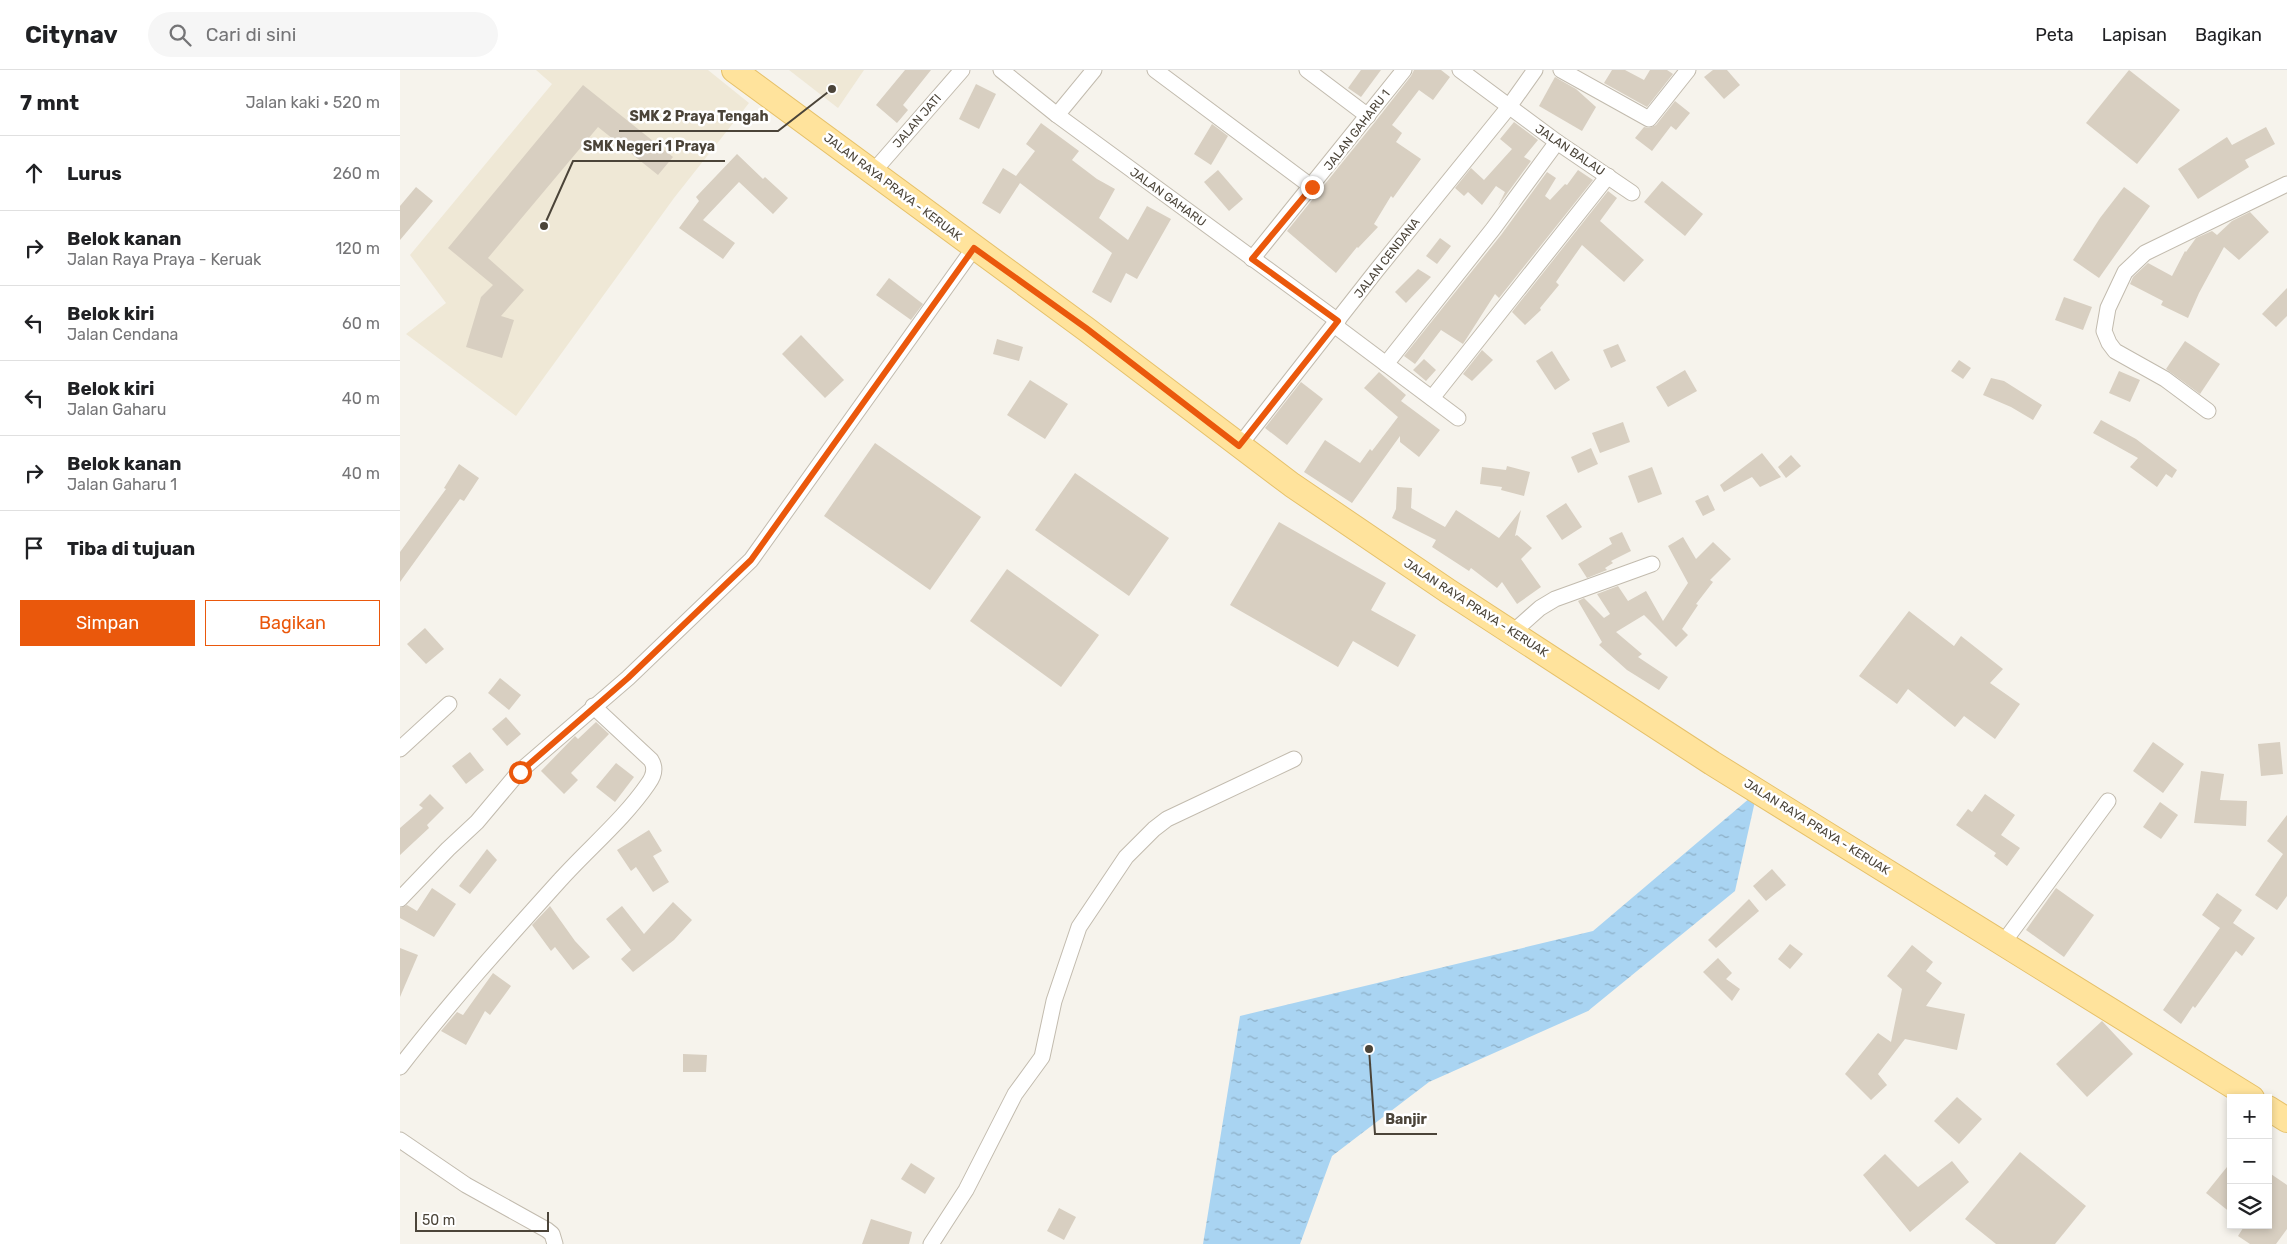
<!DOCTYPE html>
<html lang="id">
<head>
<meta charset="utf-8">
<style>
	:root { --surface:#fff; --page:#f6f6f6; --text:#202124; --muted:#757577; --line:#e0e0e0; --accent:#ea580c }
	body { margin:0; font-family:Rubik,sans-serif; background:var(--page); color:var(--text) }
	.controls { position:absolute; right:15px; bottom:15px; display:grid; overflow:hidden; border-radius:0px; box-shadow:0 2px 8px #0003 }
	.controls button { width:45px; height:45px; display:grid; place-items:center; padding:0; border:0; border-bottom:1px solid var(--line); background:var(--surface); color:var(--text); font:25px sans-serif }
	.scale { position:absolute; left:15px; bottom:12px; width:134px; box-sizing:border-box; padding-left:5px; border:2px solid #4b4439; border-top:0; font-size:14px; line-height:18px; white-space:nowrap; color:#4b4439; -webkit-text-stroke:4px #fff; paint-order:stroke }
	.stop { position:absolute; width:15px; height:15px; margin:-11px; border:4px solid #ea580c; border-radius:50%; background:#fff }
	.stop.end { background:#ea580c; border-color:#fff; box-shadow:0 1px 5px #0008 }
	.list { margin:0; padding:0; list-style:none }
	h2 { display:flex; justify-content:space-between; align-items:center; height:65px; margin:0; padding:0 20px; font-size:21px }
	h2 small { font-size:16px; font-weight:400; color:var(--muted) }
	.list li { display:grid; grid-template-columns:32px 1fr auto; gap:15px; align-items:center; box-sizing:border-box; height:75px; padding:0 20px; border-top:1px solid var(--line) }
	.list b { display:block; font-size:19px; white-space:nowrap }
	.list p { margin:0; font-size:16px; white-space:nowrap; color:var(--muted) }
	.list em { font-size:16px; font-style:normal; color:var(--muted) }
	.actions { display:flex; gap:10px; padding:15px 20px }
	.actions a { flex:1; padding:11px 0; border:1px solid var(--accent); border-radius:0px; text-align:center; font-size:18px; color:var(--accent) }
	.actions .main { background:var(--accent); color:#fff }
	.icon { flex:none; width:28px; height:28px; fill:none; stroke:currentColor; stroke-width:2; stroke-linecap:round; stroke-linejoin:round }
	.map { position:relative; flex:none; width:1887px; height:1174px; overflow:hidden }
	header { display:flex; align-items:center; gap:30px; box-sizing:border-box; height:70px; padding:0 25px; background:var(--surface); border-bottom:1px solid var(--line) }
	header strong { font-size:24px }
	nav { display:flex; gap:28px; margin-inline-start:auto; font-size:18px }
	.search { width:350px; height:45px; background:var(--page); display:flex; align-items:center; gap:12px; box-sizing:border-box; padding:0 18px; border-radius:28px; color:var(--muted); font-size:19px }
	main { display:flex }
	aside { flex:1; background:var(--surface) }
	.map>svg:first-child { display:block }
</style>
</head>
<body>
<header>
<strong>Citynav</strong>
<div class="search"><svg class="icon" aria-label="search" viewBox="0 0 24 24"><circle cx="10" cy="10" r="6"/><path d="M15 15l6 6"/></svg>Cari di sini</div>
<nav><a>Peta</a><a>Lapisan</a><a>Bagikan</a></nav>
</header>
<main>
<aside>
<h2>7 mnt<small>Jalan kaki · 520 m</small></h2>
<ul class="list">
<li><svg class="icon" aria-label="ahead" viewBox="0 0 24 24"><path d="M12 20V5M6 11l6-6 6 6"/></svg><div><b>Lurus</b></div><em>260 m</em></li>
<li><svg class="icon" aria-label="right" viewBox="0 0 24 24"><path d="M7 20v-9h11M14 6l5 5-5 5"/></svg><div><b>Belok kanan</b><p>Jalan Raya Praya - Keruak</p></div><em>120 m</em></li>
<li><svg class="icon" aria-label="left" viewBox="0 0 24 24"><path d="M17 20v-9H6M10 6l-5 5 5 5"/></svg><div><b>Belok kiri</b><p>Jalan Cendana</p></div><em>60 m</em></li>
<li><svg class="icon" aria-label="left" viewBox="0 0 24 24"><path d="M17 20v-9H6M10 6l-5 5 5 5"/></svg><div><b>Belok kiri</b><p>Jalan Gaharu</p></div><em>40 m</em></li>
<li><svg class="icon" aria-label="right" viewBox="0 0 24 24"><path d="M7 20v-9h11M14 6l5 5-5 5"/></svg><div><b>Belok kanan</b><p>Jalan Gaharu 1</p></div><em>40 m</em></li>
<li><svg class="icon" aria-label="arrive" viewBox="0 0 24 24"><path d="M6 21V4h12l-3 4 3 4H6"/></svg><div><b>Tiba di tujuan</b></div></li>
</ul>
<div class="actions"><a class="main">Simpan</a><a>Bagikan</a></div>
</aside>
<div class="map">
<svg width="1887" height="1174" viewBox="0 0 1887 1174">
	<defs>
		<pattern id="water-ripples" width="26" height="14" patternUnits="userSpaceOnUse" patternTransform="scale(1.25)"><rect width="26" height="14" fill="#a9d4f2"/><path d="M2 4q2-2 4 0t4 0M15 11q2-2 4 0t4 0" fill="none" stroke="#8caec5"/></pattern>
	</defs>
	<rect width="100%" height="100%" fill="#f6f3ec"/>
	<!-- education -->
	<g fill="#efe8d6">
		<path d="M 136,0 L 308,0 L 349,33 L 274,128 L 116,346 L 6,264 L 46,233 L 10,185 L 152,14 Z"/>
		<path d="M 389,0 L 464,0 L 438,38 Z"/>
	</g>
	<!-- water -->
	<path fill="url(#water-ripples)" d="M 1357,722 L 1335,821 L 1188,941 L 1029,1012 L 932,1086 L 900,1174 L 803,1174 L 840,946 L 1193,861 Z"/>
	<!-- building -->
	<g fill="#d8cfc1">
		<path d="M 505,0 L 531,0 L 503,35 L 508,40 L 497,53 L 476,35 Z"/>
		<path d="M 961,0 L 981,0 L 961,27 L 948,18 Z"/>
		<path d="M 1014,0 L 1041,0 L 1050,7 L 1033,30 L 1019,20 L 992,55 L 1002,63 L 996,72 L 1021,89 L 993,128 L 991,126 L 974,154 L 978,157 L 958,178 L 957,177 L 936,203 L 887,161 L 975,52 L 1011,6 Z"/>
		<path d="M 1212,0 L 1225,0 L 1244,10 L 1250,0 L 1267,0 L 1273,4 L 1247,37 L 1204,13 Z"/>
		<path d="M 1313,0 L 1327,0 L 1340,15 L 1324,29 L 1304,7 Z"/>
		<path d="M 1729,0 L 1780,40 L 1737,94 L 1686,53 Z"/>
		<path d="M 1155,7 L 1176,19 L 1196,37 L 1182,61 L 1139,36 Z"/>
		<path d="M 576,14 L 596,24 L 579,59 L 559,49 Z"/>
		<path d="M 183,15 L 273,87 L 258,105 L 198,57 L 88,188 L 124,220 L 101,246 L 114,250 L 102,288 L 66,277 L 81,227 L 93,215 L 48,178 Z"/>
		<path d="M 1275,31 L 1290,43 L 1276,60 L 1271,56 L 1252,81 L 1235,68 L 1244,57 L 1249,58 L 1256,55 Z"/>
		<path d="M 1114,52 L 1138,70 L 1124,87 L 1131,91 L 1098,136 L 1105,122 L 1096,116 L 1082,135 L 1068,122 L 1064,126 L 1055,118 L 1071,98 L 1084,110 L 1112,79 L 1100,69 Z"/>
		<path d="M 641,53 L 679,81 L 672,90 L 697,109 L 715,119 L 699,148 L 728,170 L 747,136 L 771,149 L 737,209 L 726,203 L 711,233 L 692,222 L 712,183 L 620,113 L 600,144 L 582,133 L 603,98 L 616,106 L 635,81 L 626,74 Z"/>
		<path d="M 812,54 L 828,66 L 811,95 L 794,84 Z"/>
		<path d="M 1866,57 L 1875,74 L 1845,90 L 1849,97 L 1798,129 L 1778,99 L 1827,67 L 1832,75 Z"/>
		<path d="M 337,84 L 363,109 L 365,107 L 388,128 L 373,144 L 339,112 L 303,150 L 335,173 L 323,189 L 279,158 L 299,131 L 296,127 Z"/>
		<path d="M 818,100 L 843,129 L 829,141 L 804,112 Z"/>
		<path d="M 1178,100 L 1193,110 L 1099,228 L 1095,224 L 1063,274 L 1041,260 L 1015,294 L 1004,286 L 1101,165 L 1147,102 L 1156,108 L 1145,126 L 1150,130 L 1165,114 L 1167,115 Z"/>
		<path d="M 1262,111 L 1303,144 L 1285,166 L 1244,132 Z"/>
		<path d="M 16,117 L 33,131 L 0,170 L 0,136 Z"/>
		<path d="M 1724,117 L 1750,136 L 1699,208 L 1673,190 L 1700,148 Z"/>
		<path d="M 1208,121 L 1217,128 L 1200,151 L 1244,190 L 1224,212 L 1182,175 L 1156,212 L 1159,215 L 1140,238 L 1141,240 L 1125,255 L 1112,242 Z"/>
		<path d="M 1850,142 L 1869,162 L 1839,190 L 1824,177 L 1799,223 L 1788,248 L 1761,235 L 1763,231 L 1730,214 L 1733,207 L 1748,193 L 1772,206 L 1785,181 L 1786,182 L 1796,168 L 1812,161 L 1817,165 L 1832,151 Z"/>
		<path d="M 1040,168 L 1051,176 L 1037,194 L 1026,186 Z"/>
		<path d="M 1018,199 L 1031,207 L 1006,233 L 995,222 Z"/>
		<path d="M 489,208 L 523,234 L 511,250 L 476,225 Z"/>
		<path d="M 1887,218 L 1887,246 L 1876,257 L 1862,244 Z"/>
		<path d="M 1664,227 L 1692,237 L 1683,260 L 1655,250 Z"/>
		<path d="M 401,265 L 444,310 L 425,328 L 382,284 Z"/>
		<path d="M 597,269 L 623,277 L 619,291 L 593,284 Z"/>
		<path d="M 1785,271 L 1820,294 L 1800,324 L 1766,299 Z"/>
		<path d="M 1218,274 L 1226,291 L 1211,298 L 1203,280 Z"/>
		<path d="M 1082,280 L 1093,290 L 1072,311 L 1063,304 Z"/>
		<path d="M 1152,281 L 1170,310 L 1155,320 L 1136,291 Z"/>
		<path d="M 1024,289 L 1036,300 L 1026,311 L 1013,300 Z"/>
		<path d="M 1559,290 L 1571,298 L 1563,309 L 1551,301 Z"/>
		<path d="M 1285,300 L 1297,321 L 1268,337 L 1256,317 Z"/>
		<path d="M 1719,301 L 1740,310 L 1730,332 L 1709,323 Z"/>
		<path d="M 979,302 L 1006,325 L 1001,331 L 1040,360 L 1019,387 L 1000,372 L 1000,366 L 952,433 L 904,402 L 925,370 L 960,393 L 970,379 L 972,381 L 998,347 L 964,318 Z"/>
		<path d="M 1591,308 L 1604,311 L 1642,335 L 1633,350 L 1611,337 L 1583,325 Z"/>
		<path d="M 630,310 L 668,334 L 645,369 L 607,345 Z"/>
		<path d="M 901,312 L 923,329 L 887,375 L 865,358 Z"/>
		<path d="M 1701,350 L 1736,369 L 1777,400 L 1772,408 L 1766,404 L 1757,417 L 1730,397 L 1738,388 L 1693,363 Z"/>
		<path d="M 1223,352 L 1230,372 L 1200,383 L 1192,363 Z"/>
		<path d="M 475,373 L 581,447 L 530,520 L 424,446 Z"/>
		<path d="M 1191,378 L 1198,394 L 1178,403 L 1171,387 Z"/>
		<path d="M 1362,383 L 1381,407 L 1360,417 L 1352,407 L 1324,422 L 1320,415 Z"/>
		<path d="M 1391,385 L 1401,396 L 1386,408 L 1378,397 Z"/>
		<path d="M 59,394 L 79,408 L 64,431 L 60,429 L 0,512 L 0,482 L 46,419 L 44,418 Z"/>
		<path d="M 1107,396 L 1130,402 L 1124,426 L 1101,420 L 1102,417 L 1080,414 L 1082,397 L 1106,400 Z"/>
		<path d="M 1252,397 L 1262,424 L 1238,433 L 1228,406 Z"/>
		<path d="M 675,403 L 769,468 L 729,526 L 635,460 Z"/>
		<path d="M 997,417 L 1012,418 L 1011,438 L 1045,457 L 1056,440 L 1099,468 L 1121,440 L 1115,466 L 1117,465 L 1132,478 L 1121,489 L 1141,517 L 1117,534 L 1102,512 L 1097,518 L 1071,498 L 1069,501 L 1032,477 L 1036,470 L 992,448 L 996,439 Z"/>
		<path d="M 1308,425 L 1315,440 L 1303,446 L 1295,431 Z"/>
		<path d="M 1166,433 L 1182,457 L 1162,470 L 1146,446 Z"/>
		<path d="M 879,452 L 986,513 L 971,540 L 1016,565 L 998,597 L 953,571 L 938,597 L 830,535 Z"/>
		<path d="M 1222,462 L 1231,481 L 1211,491 L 1213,493 L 1205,498 L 1207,500 L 1187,508 L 1178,494 L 1212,474 L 1209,468 Z"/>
		<path d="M 1283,467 L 1296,489 L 1313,472 L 1331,489 L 1310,510 L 1313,512 L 1296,534 L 1298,535 L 1282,559 L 1288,565 L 1276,577 L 1244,545 L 1216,562 L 1242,584 L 1238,587 L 1268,607 L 1259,620 L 1227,600 L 1199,575 L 1202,572 L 1178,531 L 1184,528 L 1204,548 L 1210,544 L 1197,524 L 1218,516 L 1228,531 L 1246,521 L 1263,551 L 1288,513 L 1268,476 Z"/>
		<path d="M 607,499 L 699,565 L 661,617 L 570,551 Z"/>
		<path d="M 1509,541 L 1554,576 L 1561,566 L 1603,599 L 1590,613 L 1620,634 L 1595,669 L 1564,646 L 1555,657 L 1508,619 L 1497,634 L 1459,606 Z"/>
		<path d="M 25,558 L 44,579 L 26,594 L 7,574 Z"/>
		<path d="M 100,608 L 121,625 L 109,640 L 88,623 Z"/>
		<path d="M 106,647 L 121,664 L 107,676 L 92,659 Z"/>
		<path d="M 196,652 L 209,664 L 171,703 L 178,710 L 164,724 L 141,701 L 175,666 L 178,669 Z"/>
		<path d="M 1753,672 L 1784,694 L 1763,723 L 1733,701 Z"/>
		<path d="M 1880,672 L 1883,704 L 1861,706 L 1858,674 Z"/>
		<path d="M 70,682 L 84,700 L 66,714 L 52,696 Z"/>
		<path d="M 216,693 L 234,707 L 215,732 L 196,717 Z"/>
		<path d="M 1801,701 L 1824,704 L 1820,730 L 1847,731 L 1846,756 L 1794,753 Z"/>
		<path d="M 30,724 L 44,738 L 27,755 L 29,758 L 0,785 L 0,758 L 23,738 L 19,735 Z"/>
		<path d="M 1585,724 L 1615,745 L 1601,765 L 1620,778 L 1607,796 L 1594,786 L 1596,783 L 1556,755 L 1568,739 L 1572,742 Z"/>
		<path d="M 1760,732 L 1778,745 L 1761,769 L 1743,757 Z"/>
		<path d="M 1887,745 L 1887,826 L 1877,840 L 1855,825 L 1883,784 L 1867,771 Z"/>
		<path d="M 249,760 L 262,781 L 253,786 L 269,812 L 253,822 L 236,797 L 231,801 L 217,780 Z"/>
		<path d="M 87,779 L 97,790 L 70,824 L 59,816 Z"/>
		<path d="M 1372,799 L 1386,815 L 1366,831 L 1353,816 Z"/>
		<path d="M 32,818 L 56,834 L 34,867 L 0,848 L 0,838 L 7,835 L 17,841 Z"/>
		<path d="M 1656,818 L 1694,845 L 1664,887 L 1626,860 Z"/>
		<path d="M 1817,823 L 1842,840 L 1833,853 L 1855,868 L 1842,886 L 1836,881 L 1795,938 L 1793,936 L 1781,954 L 1763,940 L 1820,858 L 1802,845 Z"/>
		<path d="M 1349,829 L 1359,841 L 1316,878 L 1308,870 Z"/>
		<path d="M 273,832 L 292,850 L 274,870 L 233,902 L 221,889 L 231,880 L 206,849 L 222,836 L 244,864 Z"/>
		<path d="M 150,836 L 175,871 L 190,887 L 173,900 L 155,877 L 151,881 L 132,855 Z"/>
		<path d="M 1390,874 L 1403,884 L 1390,899 L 1378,889 Z"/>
		<path d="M 1512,875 L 1533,892 L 1526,901 L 1542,913 L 1526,936 L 1565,944 L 1557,980 L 1505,969 L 1478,1004 L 1487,1015 L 1471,1030 L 1445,1004 L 1478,963 L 1491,972 L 1502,919 L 1487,906 Z"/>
		<path d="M 0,878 L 18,885 L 0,927 Z"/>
		<path d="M 1318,888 L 1332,903 L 1326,909 L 1340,919 L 1332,931 L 1303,902 Z"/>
		<path d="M 93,903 L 111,916 L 90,945 L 85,941 L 66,975 L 41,961 L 57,942 L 63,945 Z"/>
		<path d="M 1702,951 L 1733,984 L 1687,1027 L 1656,994 Z"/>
		<path d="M 283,984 L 307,985 L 306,1002 L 283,1002 Z"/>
		<path d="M 1557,1027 L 1582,1049 L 1559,1074 L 1534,1051 Z"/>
		<path d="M 1620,1082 L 1686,1136 L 1655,1174 L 1596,1174 L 1565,1149 Z"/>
		<path d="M 1485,1084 L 1518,1117 L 1552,1091 L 1569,1112 L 1510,1162 L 1463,1105 Z"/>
		<path d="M 1831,1092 L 1831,1143 L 1806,1123 Z"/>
		<path d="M 511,1093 L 535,1108 L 525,1124 L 501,1109 Z"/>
		<path d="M 1868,1102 L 1887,1115 L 1887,1159 L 1876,1174 L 1850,1174 L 1838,1166 L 1845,1155 L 1868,1155 Z"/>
		<path d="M 659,1138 L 676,1147 L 664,1170 L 647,1161 Z"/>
		<path d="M 471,1149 L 512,1162 L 509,1174 L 462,1174 Z"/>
	</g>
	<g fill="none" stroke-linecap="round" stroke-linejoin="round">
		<defs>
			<g id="street">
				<path d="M 601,0 L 657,45 L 938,251"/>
				<path d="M 755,0 L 912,117"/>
				<path d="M 907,0 L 968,46"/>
				<path d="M 1060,0 L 1157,72 L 1232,123"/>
				<path d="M 1161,0 L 1249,49 L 1288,0"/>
				<path d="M 657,45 L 694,0"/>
				<path d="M 473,102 L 562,0"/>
				<path d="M 852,189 L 1004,0"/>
				<path d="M 934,255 L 1058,348"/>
				<path d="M 986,294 L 1093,159 L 1157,72"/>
				<path d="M 1032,328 L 1208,106"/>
				<path d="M 1808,341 L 1765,309 L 1715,281 L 1709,273 L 1704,261 L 1708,238 L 1725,202 L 1745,183 L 1887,114"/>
				<path d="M 839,376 L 976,201 L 1108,38 L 1135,0"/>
				<path d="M 1113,562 L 1140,538 L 1155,529 L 1252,494"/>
				<path d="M 0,679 L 49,634"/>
				<path d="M 0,829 L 48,779 L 77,752 L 119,702 L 228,608 L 351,490 L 574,178"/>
				<path d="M 1603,873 L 1708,731"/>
				<path d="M 0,997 C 50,932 106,870 161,809 C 189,778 224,749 248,714 C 254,706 256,698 251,690 L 193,636"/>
				<path d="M 0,1070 L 66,1115 L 147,1160 L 152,1164 L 155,1174"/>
				<path d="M 531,1174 L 566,1120 L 615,1024 L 642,987 L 654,931 L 679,857 L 726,787 L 754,759 L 767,749 L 894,689"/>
			</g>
			<g id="primary">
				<path d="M 334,0 L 686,259 L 892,415 L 1048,521 L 1312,693 L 1852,1028"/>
				<path d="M 1868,1038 L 1887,1050"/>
			</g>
		</defs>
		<!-- street casing -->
		<use href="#street" stroke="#c2bbae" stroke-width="17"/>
		<!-- primary casing -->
		<use href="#primary" stroke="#e6c16a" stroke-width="26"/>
		<!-- street -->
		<use href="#street" stroke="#fff" stroke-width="15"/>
		<!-- primary -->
		<use href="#primary" stroke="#ffe39c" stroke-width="24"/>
	</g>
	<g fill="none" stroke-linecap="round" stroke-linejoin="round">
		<!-- route -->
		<path stroke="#ea580c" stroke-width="6" d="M 120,702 L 228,608 L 351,490 L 574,178 L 686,258 L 839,376 L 938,251 L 852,189 L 912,117"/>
	</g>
	<g text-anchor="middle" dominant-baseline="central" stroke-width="5" stroke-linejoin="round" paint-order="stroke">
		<!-- street labels -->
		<g font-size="12" fill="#4b4439" stroke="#fff">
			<text transform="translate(517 51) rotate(-49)">JALAN JATI</text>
			<text transform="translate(957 60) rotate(-52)">JALAN GAHARU 1</text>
			<text transform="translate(1170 80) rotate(34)">JALAN BALAU</text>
			<text transform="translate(493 117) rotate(37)">JALAN RAYA PRAYA - KERUAK</text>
			<text transform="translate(768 127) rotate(36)">JALAN GAHARU</text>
			<text transform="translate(987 188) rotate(-52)">JALAN CENDANA</text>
			<text transform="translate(1076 538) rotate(33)">JALAN RAYA PRAYA - KERUAK</text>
			<text transform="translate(1417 757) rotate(32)">JALAN RAYA PRAYA - KERUAK</text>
		</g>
	</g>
	<!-- callouts -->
	<path fill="none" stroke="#4b4439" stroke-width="2" d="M432 19L378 61H219M144 156L173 91H325M969 979L975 1064H1037"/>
	<g fill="#4b4439" stroke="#fff" stroke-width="2">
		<circle cx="432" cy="19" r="5"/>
		<circle cx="144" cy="156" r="5"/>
		<circle cx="969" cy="979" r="5"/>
	</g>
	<g font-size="14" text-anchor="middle" font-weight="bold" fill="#4b4439" stroke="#fff" stroke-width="5" stroke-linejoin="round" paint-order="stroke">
		<text x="299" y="51">SMK 2 Praya Tengah</text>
		<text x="249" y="81">SMK Negeri 1 Praya</text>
		<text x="1006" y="1054">Banjir</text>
	</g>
</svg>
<div class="controls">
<button>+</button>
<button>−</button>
<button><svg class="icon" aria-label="layers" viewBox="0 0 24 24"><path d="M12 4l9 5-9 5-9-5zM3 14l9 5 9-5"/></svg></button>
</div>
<div class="scale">50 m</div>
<div class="stop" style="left:120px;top:702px"></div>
<div class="stop end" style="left:912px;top:117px"></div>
</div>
</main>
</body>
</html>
